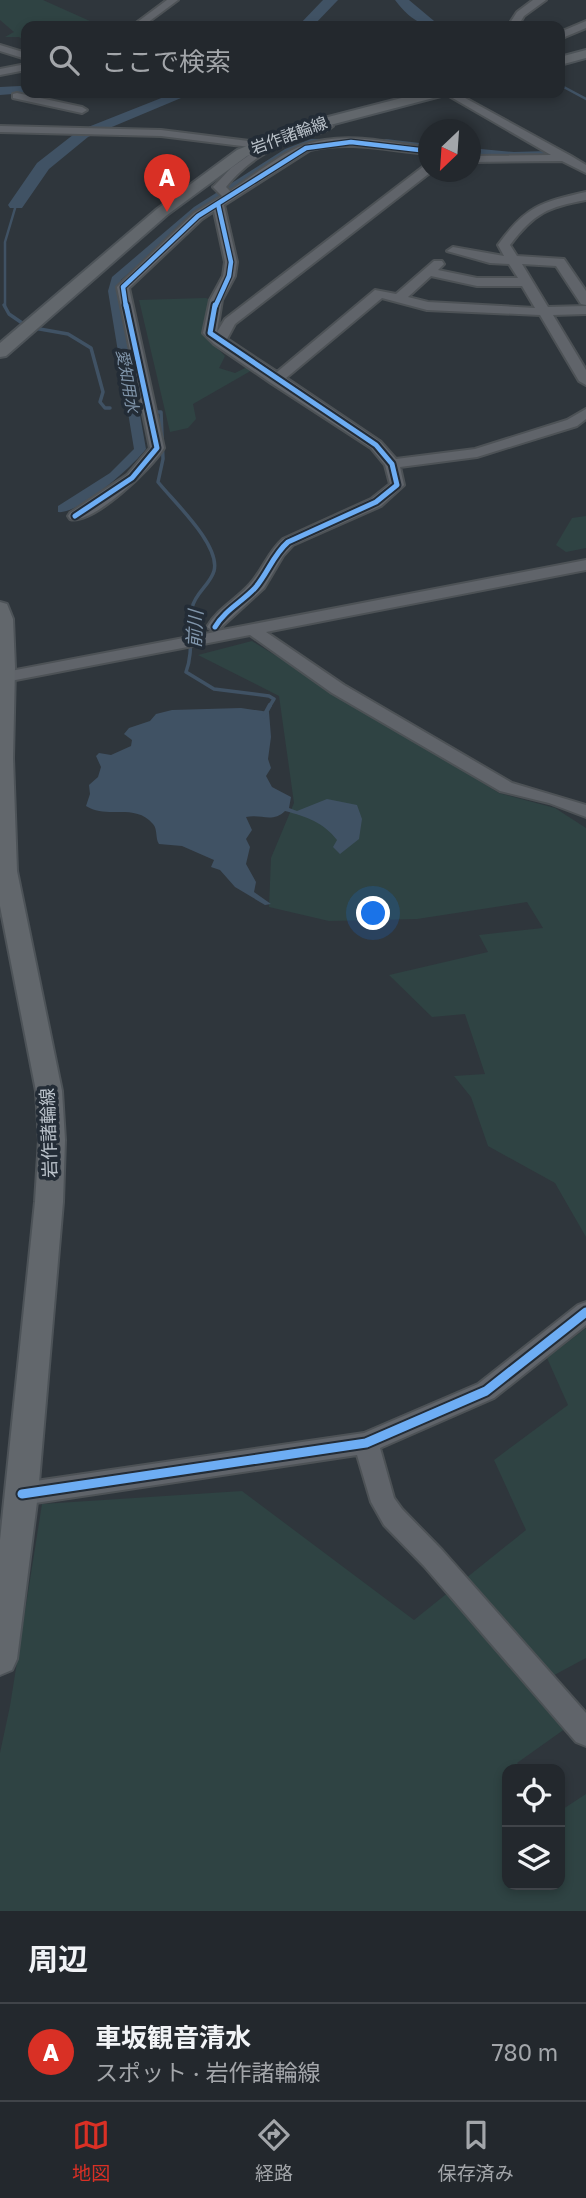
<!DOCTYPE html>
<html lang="ja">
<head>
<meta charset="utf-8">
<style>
	:root { --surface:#23282d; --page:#2b3035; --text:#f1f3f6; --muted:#a3a6aa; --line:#404449; --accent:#d93025 }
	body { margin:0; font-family:"Golos Text","Noto Sans JP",sans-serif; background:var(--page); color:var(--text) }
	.controls { position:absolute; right:21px; bottom:21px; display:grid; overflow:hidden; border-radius:14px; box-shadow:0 4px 10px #0003 }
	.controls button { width:63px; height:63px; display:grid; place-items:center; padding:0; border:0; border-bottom:2px solid var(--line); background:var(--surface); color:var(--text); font:35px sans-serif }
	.compass { position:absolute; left:418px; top:119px; width:63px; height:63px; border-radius:50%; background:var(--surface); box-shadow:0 4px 10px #0003; rotate:205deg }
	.you { position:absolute; left:374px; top:914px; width:24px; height:24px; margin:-18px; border:5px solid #fff; border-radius:50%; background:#1a73e8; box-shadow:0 0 0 10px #1a73e833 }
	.badge { display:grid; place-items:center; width:46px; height:46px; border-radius:50%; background:var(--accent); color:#fff; font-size:23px; font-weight:700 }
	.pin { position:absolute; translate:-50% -58px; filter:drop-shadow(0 2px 4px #0008) }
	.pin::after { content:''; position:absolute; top:37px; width:24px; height:21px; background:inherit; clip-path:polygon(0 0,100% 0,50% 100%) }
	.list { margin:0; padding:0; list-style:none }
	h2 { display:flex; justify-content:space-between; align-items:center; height:91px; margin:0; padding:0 28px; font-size:30px }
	h2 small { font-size:23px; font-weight:400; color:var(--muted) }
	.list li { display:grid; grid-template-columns:46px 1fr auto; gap:21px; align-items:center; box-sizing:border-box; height:98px; padding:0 28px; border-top:2px solid var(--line) }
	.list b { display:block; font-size:26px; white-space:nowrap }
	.list p { margin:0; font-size:23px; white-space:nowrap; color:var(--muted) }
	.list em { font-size:23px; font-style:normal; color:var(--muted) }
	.icon { flex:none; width:38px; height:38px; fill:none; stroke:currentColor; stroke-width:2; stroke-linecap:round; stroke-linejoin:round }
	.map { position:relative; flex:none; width:586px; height:1911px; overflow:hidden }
	.search { position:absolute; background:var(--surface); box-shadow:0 4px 10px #0003; left:21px; right:21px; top:21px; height:77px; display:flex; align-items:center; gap:18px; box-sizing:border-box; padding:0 24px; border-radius:14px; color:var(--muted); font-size:26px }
	.sheet { height:189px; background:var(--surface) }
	nav { display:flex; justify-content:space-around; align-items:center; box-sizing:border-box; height:98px; border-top:2px solid var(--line); background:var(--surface); font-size:19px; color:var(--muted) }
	nav a { display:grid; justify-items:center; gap:4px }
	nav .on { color:var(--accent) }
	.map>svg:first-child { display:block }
</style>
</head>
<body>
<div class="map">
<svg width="586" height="1911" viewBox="0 0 586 1911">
	<rect width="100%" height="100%" fill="#2f363c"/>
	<!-- green -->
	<g fill="#2f4343">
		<path d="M 0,0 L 43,0 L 101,26 L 26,26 L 26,41 L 19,37 L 5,37 L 14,32 L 0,20 Z"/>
		<path d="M 206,298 L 210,300 L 206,337 L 225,356 L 219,368 L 235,373 L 249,366 L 254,369 L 193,404 L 196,419 L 188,428 L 170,432 L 139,300 Z"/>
		<path d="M 586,516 L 586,548 L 566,552 L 556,545 L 572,518 Z"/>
		<path d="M 252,641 L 499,793 L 555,808 L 586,828 L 586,1237 L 555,1183 L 488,1146 L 471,1097 L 454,1076 L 485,1074 L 465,1014 L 432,1017 L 389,975 L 488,952 L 479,935 L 543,928 L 527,902 L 417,919 L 329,921 L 269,907 L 271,858 L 294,803 L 279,696 L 198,655 Z"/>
		<path d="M 586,1328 L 586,1658 L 532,1687 L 569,1726 L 517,1763 L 522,1769 L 507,1769 L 507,1885 L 560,1885 L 560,1811 L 586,1794 L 586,1911 L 0,1911 L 0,1753 L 10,1706 L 42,1504 L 242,1491 L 414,1620 L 526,1530 L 494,1460 L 568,1405 L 547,1358 Z"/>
	</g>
	<!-- water -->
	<path fill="#405264" d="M 241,708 L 269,712 L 271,737 L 268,759 L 271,768 L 266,776 L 272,787 L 291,797 L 289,808 L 297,811 L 327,799 L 357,805 L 362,819 L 359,839 L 340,854 L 333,847 L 337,840 C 323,822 307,817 285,811 C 273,823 261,814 246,817 L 252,830 L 246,839 L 250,847 L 246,864 L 256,882 L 254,892 L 271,904 L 265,905 L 235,887 L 220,870 L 211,867 L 214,860 L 182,846 L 159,844 C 155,838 158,830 153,824 C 134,802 108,820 86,806 L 90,794 L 89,785 L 98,777 L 101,767 L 96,756 L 99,753 L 111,755 L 131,746 L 132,740 L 124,734 L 129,728 L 150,721 L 156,714 L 172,710 Z"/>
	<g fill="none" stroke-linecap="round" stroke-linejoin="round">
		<!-- stream-far2 -->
		<g stroke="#405264" stroke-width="2.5">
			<path d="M 560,85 L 586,99"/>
			<path d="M 5,307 L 5,242 L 16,205"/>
		</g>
		<!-- stream-far1 -->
		<g stroke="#405264" stroke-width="3.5">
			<path d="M 4,305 L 9,314 L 25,325"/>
			<path d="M 34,328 L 68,334 L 91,348 L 103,392 L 100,402 L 105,408 L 110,408"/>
			<path d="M 157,412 L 161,412 L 163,459 L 158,482 C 173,501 221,545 214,571 C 210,585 195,593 192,608 C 188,630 194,651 186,672 L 214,689 L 269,696 L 274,699 L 269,707"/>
		</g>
		<!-- stream -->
		<path stroke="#405264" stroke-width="4.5" d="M 264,716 L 270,705"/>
		<!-- canal -->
		<g fill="#405264" fill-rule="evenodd">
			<path d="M 359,138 L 359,142 L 356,143 L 312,145 L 291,153 L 200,211 L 121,280 L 118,291 L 146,449 C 133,466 78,515 58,512 L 58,506 L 110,473 L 134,449 L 108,291 L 112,277 L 194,207 L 285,149 L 311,139 Z"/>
			<path d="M 386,139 L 428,144 L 428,150 L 383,144 L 383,140 Z"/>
			<path d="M 470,148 L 514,152 L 547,151 L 552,154 L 547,157 L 514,158 L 470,154 Z"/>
		</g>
		<!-- river -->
		<g fill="#405264" fill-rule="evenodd">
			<path d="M 323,0 L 338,0 L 313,26 L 298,26 Z"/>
			<path d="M 395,0 L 409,0 L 440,26 C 420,27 407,16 395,0 Z"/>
			<path d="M 20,86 L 26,88 L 25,93 L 0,95 L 0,87 Z"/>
			<path d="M 174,93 L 193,93 L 88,137 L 49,169 L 22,208 L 10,208 L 8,205 L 37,163 L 78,131 Z"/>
		</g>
		<defs>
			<g id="minor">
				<path d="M 167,0 L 178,0 L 143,26 L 132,26 Z"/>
				<path d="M 533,0 L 546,0 L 524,16 L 518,26 L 508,26 L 517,12 Z"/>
				<path d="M 586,21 L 586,28 L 560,39 L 560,32 Z"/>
				<path d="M 0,45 L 26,53 L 26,59 L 0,51 Z"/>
				<path d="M 26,64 L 26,70 L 0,75 L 0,69 Z"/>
				<path d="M 17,93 L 82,107 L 87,110 L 82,113 L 13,98 L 13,94 Z"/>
				<path d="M 444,93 L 456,93 L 571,156 L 586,165 L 586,173 L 562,161 L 470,162 L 470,156 L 551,155 Z"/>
				<path d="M 320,120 L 328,120 L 333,126 C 324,134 312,134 301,137 C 273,145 244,164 226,187 L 230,191 C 252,177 281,153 304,145 C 344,131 389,142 428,148 L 428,154 C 389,151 350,140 310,150 L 224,205 L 237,262 L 235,276 L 222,300 L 217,332 L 225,319 L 424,166 L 428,165 L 428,172 L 431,172 L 235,324 L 227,339 L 277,372 L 375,290 L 396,294 L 434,261 L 442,261 L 444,264 L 438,270 L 477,278 L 518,278 L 509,264 L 490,263 L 447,251 L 453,247 L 504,256 L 498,245 C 525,207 541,202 586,192 L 586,200 C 548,207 534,213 510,245 L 517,256 L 564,259 L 586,291 L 586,305 L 581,304 L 556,266 L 522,264 L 548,307 L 586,306 L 586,314 L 553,315 L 586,370 L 586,385 L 579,381 L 540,315 L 427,310 L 382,298 L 286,378 L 381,442 L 396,459 L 475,449 L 567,420 L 586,409 L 586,419 L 577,426 L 477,457 L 400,467 L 404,485 L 381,506 L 293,545 L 283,556 L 264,588 L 217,631 L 586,560 L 586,570 L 266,632 L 344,685 L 512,783 L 586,805 L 586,817 L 549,803 L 500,791 L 332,693 L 250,635 L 0,683 L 0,673 L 215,632 L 207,627 C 218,608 236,600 250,584 C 263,570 268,552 283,539 L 371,499 L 390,484 L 385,465 L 371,448 L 271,383 L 214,344 L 203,333 L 210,300 L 223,276 L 225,262 L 214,211 L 202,219 L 129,288 L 164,448 C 152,468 93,525 70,519 L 68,516 L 70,513 L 127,475 L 150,448 L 117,287 L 194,213 L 222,196 L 213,187 L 215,185 L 231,168 L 259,148 L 161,136 L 0,132 L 0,126 L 161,130 L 257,142 L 262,146 L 292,133 L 320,126 ZM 431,276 L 477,286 L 522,286 L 535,308 L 428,302 L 408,297 Z"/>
				<path d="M 586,1302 L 586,1325 L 494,1398 L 380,1448 L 394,1498 L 402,1509 L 442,1550 L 586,1713 L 586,1746 L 576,1742 L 424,1566 L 384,1525 L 371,1502 L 357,1455 L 22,1505 L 13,1502 L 10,1494 L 13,1486 L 22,1483 L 364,1433 L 478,1384 L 578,1305 Z"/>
			</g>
			<g id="major">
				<path d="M 586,50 L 586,58 L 560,65 L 560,57 Z"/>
				<path d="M 421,93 L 443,93 L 441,96 L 311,130 L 247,156 L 167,215 L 6,356 L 0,357 L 0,343 L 157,209 L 237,150 L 301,124 Z"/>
				<path d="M 0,602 L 7,604 L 13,619 L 15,668 L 13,758 L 17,871 L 62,1091 L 65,1140 L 63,1202 L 38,1494 L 17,1659 L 12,1670 L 0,1675 L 0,1540 L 35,1202 L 39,1140 L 36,1091 L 0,906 Z"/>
			</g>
		</defs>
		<!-- minor casing -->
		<use href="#minor" stroke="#4d5256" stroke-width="4"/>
		<!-- major casing -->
		<use href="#major" stroke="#4d5358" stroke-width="4"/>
		<!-- minor -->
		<use href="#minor" fill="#60646a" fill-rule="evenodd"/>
		<!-- major -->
		<use href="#major" fill="#62676c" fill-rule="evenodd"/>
		<defs>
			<g id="cycleway-far2">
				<path d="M 126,307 L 123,287 L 198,216 L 306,148 L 351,142 L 428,151"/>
				<path d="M 215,307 L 229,276 L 231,262 L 218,204"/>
			</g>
			<g id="cycleway-far1">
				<path d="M 75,516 L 132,478 L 157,448 L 126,305"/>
				<path d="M 215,627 C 225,610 242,602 255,588 C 268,573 273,555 288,542 L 376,502 L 397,485 L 392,464 L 376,445 L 210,333 L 215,305"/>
			</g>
			<path id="cycleway" d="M 22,1494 L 366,1443 L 486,1391 L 586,1312"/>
		</defs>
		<!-- cycleway-far2 casing -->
		<use href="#cycleway-far2" stroke="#232c36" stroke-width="7"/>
		<!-- cycleway-far1 casing -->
		<use href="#cycleway-far1" stroke="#232c36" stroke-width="9"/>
		<!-- cycleway casing -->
		<use href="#cycleway" stroke="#232c36" stroke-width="13"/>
		<!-- cycleway-far2 -->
		<use href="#cycleway-far2" stroke="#6dadf4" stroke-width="4.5"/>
		<!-- cycleway-far1 -->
		<use href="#cycleway-far1" stroke="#6dadf4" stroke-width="5"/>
		<!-- cycleway -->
		<use href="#cycleway" stroke="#6dadf4" stroke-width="9"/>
	</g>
	<g text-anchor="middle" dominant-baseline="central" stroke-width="7" stroke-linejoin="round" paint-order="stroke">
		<!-- far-street labels -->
		<g font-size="16" fill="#bbc3cb" stroke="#232c36">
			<text transform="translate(289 135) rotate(-20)">岩作諸輪線</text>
		</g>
		<!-- far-water labels -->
		<g font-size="16" font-style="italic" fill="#8095aa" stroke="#232c36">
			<text transform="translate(128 381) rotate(80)">愛知用水</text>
		</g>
		<!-- street labels -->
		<g font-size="18" fill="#bbc3cb" stroke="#232c36">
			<text transform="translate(48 1133) rotate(-92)">岩作諸輪線</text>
		</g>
		<!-- water labels -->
		<g font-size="19" font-style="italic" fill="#8095aa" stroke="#232c36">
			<text transform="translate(194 629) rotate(-87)">前川</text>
		</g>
	</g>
</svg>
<div class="controls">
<button><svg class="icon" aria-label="locate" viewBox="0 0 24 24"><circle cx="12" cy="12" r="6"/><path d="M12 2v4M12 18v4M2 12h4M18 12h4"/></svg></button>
<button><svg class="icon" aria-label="layers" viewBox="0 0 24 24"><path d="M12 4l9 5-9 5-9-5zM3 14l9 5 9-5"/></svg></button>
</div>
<svg class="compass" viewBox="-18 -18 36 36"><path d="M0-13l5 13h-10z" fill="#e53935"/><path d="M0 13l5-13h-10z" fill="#a3a6aa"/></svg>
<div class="you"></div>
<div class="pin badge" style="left:167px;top:212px">A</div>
<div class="search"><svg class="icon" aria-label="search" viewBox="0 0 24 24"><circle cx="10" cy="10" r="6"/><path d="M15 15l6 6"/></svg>ここで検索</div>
</div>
<section class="sheet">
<h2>周辺<small></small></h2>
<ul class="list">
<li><span class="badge">A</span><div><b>車坂観音清水</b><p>スポット · 岩作諸輪線</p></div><em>780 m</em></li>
</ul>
</section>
<nav>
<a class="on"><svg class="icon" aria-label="map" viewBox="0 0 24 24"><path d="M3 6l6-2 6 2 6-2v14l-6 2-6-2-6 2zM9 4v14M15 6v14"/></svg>地図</a>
<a><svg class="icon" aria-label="directions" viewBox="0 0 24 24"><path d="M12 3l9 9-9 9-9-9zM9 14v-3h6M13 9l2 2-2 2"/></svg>経路</a>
<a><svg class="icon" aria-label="saved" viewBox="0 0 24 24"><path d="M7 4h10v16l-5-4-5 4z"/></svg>保存済み</a>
</nav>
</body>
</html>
